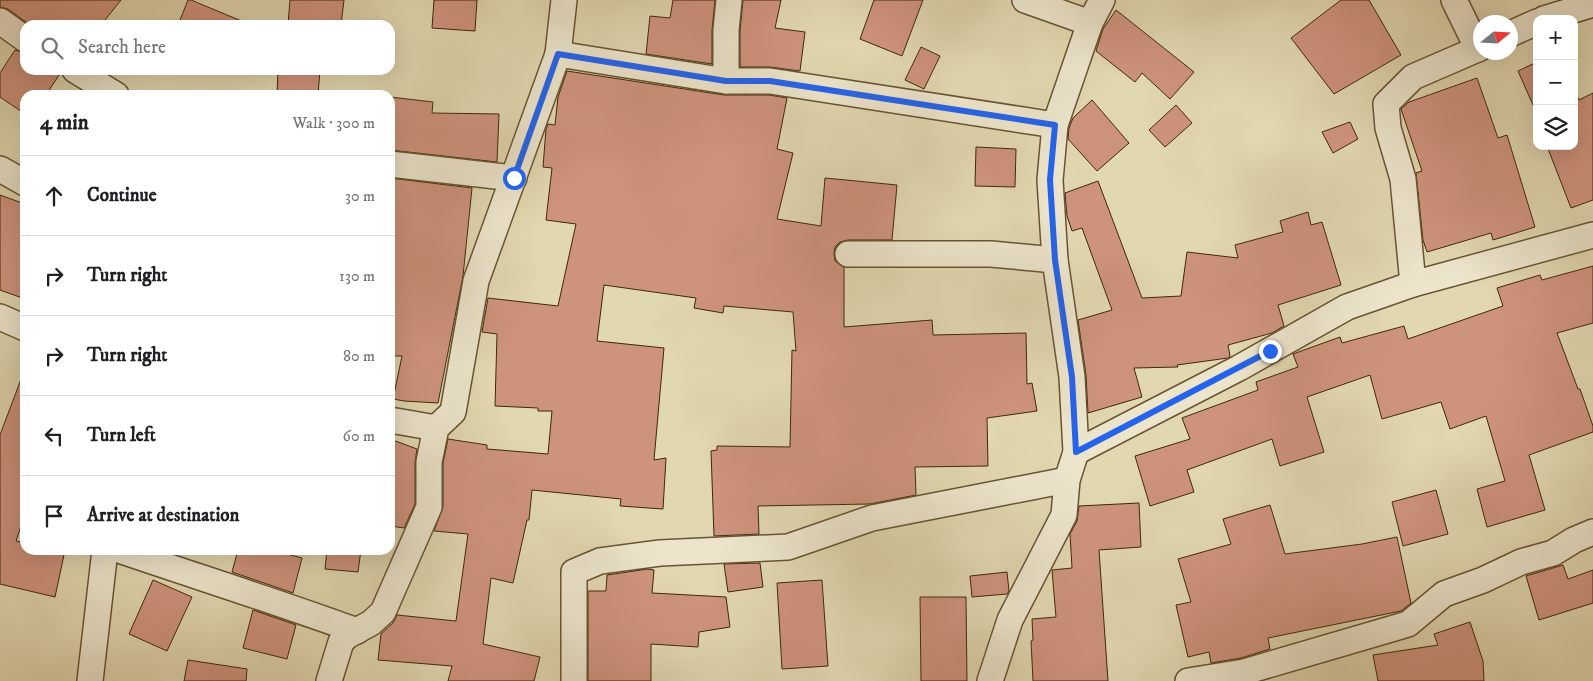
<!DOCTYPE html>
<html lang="en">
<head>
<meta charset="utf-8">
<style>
	:root { --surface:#fff; --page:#f2f2f2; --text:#202124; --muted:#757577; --line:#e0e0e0 }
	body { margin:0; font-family:"IM FELL DW Pica",serif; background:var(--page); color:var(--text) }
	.controls { position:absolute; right:15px; top:15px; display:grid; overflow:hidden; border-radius:10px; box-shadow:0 5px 20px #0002 }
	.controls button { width:45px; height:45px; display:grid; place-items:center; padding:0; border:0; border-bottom:1px solid var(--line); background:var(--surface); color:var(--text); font:25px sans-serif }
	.compass { position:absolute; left:1473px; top:15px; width:45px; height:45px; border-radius:50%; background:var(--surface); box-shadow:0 5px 20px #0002; rotate:72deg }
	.stop { position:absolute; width:15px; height:15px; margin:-11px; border:4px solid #2563eb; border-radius:50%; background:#fff }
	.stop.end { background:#2563eb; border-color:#fff; box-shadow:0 1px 5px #0008 }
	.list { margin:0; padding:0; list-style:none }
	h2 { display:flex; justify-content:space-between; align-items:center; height:65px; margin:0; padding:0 20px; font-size:21px }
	h2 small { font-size:16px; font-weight:400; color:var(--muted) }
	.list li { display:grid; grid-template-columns:32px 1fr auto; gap:15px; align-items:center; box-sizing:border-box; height:80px; padding:0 20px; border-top:1px solid var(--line) }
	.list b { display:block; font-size:19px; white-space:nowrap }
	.list em { font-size:16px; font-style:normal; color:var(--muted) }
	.icon { flex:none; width:28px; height:28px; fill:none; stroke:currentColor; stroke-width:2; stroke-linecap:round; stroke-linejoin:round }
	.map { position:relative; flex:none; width:1593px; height:681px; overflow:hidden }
	.search { position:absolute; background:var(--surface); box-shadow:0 5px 20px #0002; left:20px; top:20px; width:375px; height:55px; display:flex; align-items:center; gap:12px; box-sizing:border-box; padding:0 18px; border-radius:15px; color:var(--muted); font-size:19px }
	.panel { position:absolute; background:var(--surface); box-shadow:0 5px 20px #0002; left:20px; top:90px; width:375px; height:465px; border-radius:15px }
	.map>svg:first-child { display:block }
</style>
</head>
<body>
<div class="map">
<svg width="1593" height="681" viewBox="0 0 1593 681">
	<rect width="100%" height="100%" fill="#e1d7b0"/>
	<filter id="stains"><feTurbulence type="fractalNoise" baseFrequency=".004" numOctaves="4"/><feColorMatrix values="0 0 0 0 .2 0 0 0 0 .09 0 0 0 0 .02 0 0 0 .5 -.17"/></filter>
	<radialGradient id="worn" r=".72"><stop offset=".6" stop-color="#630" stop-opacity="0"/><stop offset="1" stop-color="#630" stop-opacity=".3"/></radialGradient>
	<!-- building -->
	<g fill="#ce937d" stroke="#3f2807">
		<path d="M 0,0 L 121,0 L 101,25 L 30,25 L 8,9 L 0,7 Z"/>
		<path d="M 188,0 L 191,0 L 251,25 L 178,25 Z"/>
		<path d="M 290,0 L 344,0 L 341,25 L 288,25 Z"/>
		<path d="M 434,0 L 477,0 L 475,31 L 432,28 Z"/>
		<path d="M 673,0 L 715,0 L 712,30 L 712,64 L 646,54 L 650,16 L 670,18 Z"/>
		<path d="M 743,0 L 781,0 L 775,28 L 805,32 L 800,71 L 770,67 L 740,67 L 740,31 Z"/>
		<path d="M 874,0 L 923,0 L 902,56 L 860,39 Z"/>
		<path d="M 1341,0 L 1369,0 L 1401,55 L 1334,94 L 1291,38 Z"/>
		<path d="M 1116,10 L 1194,72 L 1170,99 L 1142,73 L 1135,82 L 1096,51 L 1103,29 Z"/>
		<path d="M 921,47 L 940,56 L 924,89 L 905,80 Z"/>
		<path d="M 15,50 L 25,53 L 25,70 L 61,70 L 61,72 L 46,95 L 25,95 L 25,114 L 0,97 L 0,73 Z"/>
		<path d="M 1537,62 L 1537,114 L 1518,71 Z"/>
		<path d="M 278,70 L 320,70 L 318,95 L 277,95 Z"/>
		<path d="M 567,71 L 724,95 L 769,95 L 787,98 L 777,149 L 793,153 L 777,219 L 821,226 L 825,178 L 897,185 L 892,240 L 848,240 L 840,242 L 835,247 L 834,254 L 835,261 L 844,267 L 844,327 L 932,320 L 933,335 L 1026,333 L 1027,384 L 1032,383 L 1037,411 L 987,418 L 988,466 L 915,467 L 916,495 L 870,504 L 758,506 L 759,534 L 714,536 L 711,451 L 717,450 L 717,446 L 790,447 L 792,350 L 796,351 L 793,312 L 724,306 L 723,313 L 694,308 L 696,298 L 604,285 L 597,341 L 664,348 L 654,460 L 666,458 L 663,509 L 620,506 L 621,499 L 532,490 L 529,520 L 527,520 L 513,583 L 491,578 L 483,644 L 540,657 L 534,681 L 448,681 L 452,666 L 378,660 L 381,634 L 393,623 L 397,615 L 456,621 L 468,534 L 434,531 L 443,507 L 443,463 L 448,439 L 487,445 L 487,449 L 548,454 L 552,411 L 538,411 L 538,408 L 495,406 L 497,334 L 482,332 L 488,298 L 558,306 L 576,224 L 546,220 L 552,168 L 543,167 L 546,129 L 548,124 L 555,125 L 558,97 Z"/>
		<path d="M 1477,78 L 1498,138 L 1507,135 L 1535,227 L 1493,240 L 1491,233 L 1427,252 L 1423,240 L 1416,173 L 1422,171 L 1401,109 L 1409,102 Z"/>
		<path d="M 1574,90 L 1579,100 L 1593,93 L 1593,200 L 1571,208 L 1547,146 L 1574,146 Z"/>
		<path d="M 390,97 L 433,102 L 432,113 L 499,114 L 497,162 L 390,150 Z"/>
		<path d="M 1092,100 L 1129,143 L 1097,171 L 1068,139 L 1069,128 L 1073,118 Z"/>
		<path d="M 1176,105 L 1192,123 L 1165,147 L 1149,130 Z"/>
		<path d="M 1350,122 L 1358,139 L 1333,153 L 1322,132 Z"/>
		<path d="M 976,147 L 1016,149 L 1015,187 L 975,186 Z"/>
		<path d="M 390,178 L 472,188 L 463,276 L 438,403 L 404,401 L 393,399 L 402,356 L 390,356 Z"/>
		<path d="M 1098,181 L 1142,298 L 1181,296 L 1187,252 L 1238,258 L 1235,245 L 1283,232 L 1280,221 L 1308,212 L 1311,225 L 1322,222 L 1341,285 L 1278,305 L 1284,326 L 1272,333 L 1228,345 L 1230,356 L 1228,358 L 1177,365 L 1178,367 L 1134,368 L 1142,397 L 1088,413 L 1086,375 L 1078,320 L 1112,310 L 1082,228 L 1072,231 L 1067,216 L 1065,193 Z"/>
		<path d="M 0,195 L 25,204 L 25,299 L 0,290 Z"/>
		<path d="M 1593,266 L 1593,323 L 1557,333 L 1578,389 L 1580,389 L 1593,426 L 1593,432 L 1529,455 L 1545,510 L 1487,527 L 1477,489 L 1505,481 L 1486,416 L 1450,429 L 1441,402 L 1382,419 L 1370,375 L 1307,397 L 1324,452 L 1280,466 L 1272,439 L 1187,470 L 1194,492 L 1150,506 L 1135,456 L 1190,439 L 1182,418 L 1258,390 L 1256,382 L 1298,367 L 1293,354 L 1340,337 L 1342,343 L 1404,326 L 1408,339 L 1503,306 L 1497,288 L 1540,275 L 1542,280 Z"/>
		<path d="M 23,374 L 25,374 L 25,514 L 16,541 L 25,543 L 25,550 L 65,550 L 55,597 L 0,584 L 0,435 Z"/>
		<path d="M 390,439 L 417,449 L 415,462 L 415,504 L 404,528 L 390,526 Z"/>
		<path d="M 1436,490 L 1448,534 L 1403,546 L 1392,502 Z"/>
		<path d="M 1139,503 L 1141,547 L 1099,550 L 1108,681 L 1033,681 L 1031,641 L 1033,640 L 1032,619 L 1056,617 L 1052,570 L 1072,568 L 1070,534 L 1077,521 L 1079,506 Z"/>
		<path d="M 1270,505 L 1285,554 L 1362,544 L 1397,537 L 1411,603 L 1401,611 L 1396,612 L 1268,638 L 1270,649 L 1241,658 L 1211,663 L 1209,652 L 1188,657 L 1176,605 L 1191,602 L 1178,559 L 1231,544 L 1223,519 Z"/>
		<path d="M 238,550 L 272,550 L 302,558 L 293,593 L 232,572 Z"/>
		<path d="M 327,550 L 361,550 L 358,572 L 325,569 Z"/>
		<path d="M 760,563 L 763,587 L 728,592 L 724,564 Z"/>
		<path d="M 1563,565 L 1568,579 L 1593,570 L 1593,603 L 1539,620 L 1526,576 Z"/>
		<path d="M 648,569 L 654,570 L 652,593 L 726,597 L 730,627 L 699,632 L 698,647 L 651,644 L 651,681 L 588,681 L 588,591 L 606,591 L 607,575 Z"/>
		<path d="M 1007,572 L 1009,591 L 1007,594 L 972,597 L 970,576 Z"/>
		<path d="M 153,580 L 192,597 L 167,651 L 129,634 Z"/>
		<path d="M 822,580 L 828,666 L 782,669 L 777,583 Z"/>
		<path d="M 920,597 L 966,597 L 967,681 L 921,681 Z"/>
		<path d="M 253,610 L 296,625 L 287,659 L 243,648 Z"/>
		<path d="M 1470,622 L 1483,661 L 1484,681 L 1378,681 L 1373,655 L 1438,645 L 1434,634 Z"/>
		<path d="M 188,660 L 247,669 L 246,681 L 184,681 Z"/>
	</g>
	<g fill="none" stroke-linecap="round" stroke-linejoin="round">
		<defs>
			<g id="street">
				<path d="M 1025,0 L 1090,23"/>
				<path d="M 1454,0 L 1478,49"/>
				<path d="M 1544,19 L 1593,4"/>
				<path d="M 0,21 L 25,39"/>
				<path d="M 1510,34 L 1537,22"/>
				<path d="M 558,54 L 726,81 L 770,81 L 1055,125"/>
				<path d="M 75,70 L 116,95"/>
				<path d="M 726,81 L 726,30 L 729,0"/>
				<path d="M 390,164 L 514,178"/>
				<path d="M 0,169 L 25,183"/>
				<path d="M 848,254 L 991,254 L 1055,260"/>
				<path d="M 1413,284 L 1403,179 L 1388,128 L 1386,104 L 1413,77 L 1480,48"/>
				<path d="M 0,317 L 25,328"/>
				<path d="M 390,420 L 436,428"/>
				<path d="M 1076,452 L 1239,368 L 1347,307 L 1413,284 L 1593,235"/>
				<path d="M 119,550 C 198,577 278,602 357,631"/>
				<path d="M 90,681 L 105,550"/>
				<path d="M 329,681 L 341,642 L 347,636 L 371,623 L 383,612 L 429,507 L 429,462 L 436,428 L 453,412 L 476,281 L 558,54 L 564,0"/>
				<path d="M 574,681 L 574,572 L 600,561 L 660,553 L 788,547 L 872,518 L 1067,480"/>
				<path d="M 990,681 L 1010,620 L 1064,515 L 1067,480 L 1076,452 L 1072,377 L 1055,260 L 1050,180 L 1055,125 L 1090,23 L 1102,0"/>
				<path d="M 1188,681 L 1244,672 L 1408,624 L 1444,594 L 1483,580 L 1521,562 L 1553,553 L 1574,540 L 1593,532"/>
			</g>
		</defs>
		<!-- street casing -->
		<use href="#street" stroke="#685431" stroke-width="28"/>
		<!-- street -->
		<use href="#street" stroke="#ece5cc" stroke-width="25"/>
	</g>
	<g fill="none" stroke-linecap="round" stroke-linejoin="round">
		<!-- route -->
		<path stroke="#2563eb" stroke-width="6" d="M 514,178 L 558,54 L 726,81 L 770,81 L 1055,125 L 1050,180 L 1055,260 L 1072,377 L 1076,452 L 1270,351"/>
	</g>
	<rect width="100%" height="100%" filter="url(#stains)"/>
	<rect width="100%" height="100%" fill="url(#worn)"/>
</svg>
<div class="controls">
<button>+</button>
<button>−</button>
<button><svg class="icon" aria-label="layers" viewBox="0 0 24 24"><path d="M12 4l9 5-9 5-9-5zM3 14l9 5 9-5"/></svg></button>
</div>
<svg class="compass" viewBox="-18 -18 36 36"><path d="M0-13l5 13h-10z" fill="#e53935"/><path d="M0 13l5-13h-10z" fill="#757577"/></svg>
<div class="stop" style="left:514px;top:178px"></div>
<div class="stop end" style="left:1270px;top:351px"></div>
<div class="search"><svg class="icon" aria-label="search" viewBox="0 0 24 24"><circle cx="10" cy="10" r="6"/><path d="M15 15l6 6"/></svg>Search here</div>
<section class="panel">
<h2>4 min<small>Walk · 300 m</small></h2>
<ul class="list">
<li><svg class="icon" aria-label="ahead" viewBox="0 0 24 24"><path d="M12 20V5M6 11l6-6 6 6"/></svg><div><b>Continue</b></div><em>30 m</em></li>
<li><svg class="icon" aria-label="right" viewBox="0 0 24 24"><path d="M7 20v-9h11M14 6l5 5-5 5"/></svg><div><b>Turn right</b></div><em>130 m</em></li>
<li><svg class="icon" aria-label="right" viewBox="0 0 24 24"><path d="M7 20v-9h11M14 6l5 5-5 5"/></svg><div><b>Turn right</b></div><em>80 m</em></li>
<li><svg class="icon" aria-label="left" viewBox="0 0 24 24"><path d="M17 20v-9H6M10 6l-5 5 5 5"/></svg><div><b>Turn left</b></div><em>60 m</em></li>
<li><svg class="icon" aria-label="arrive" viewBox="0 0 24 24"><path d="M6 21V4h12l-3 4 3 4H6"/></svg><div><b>Arrive at destination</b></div></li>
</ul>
</section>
</div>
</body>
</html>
